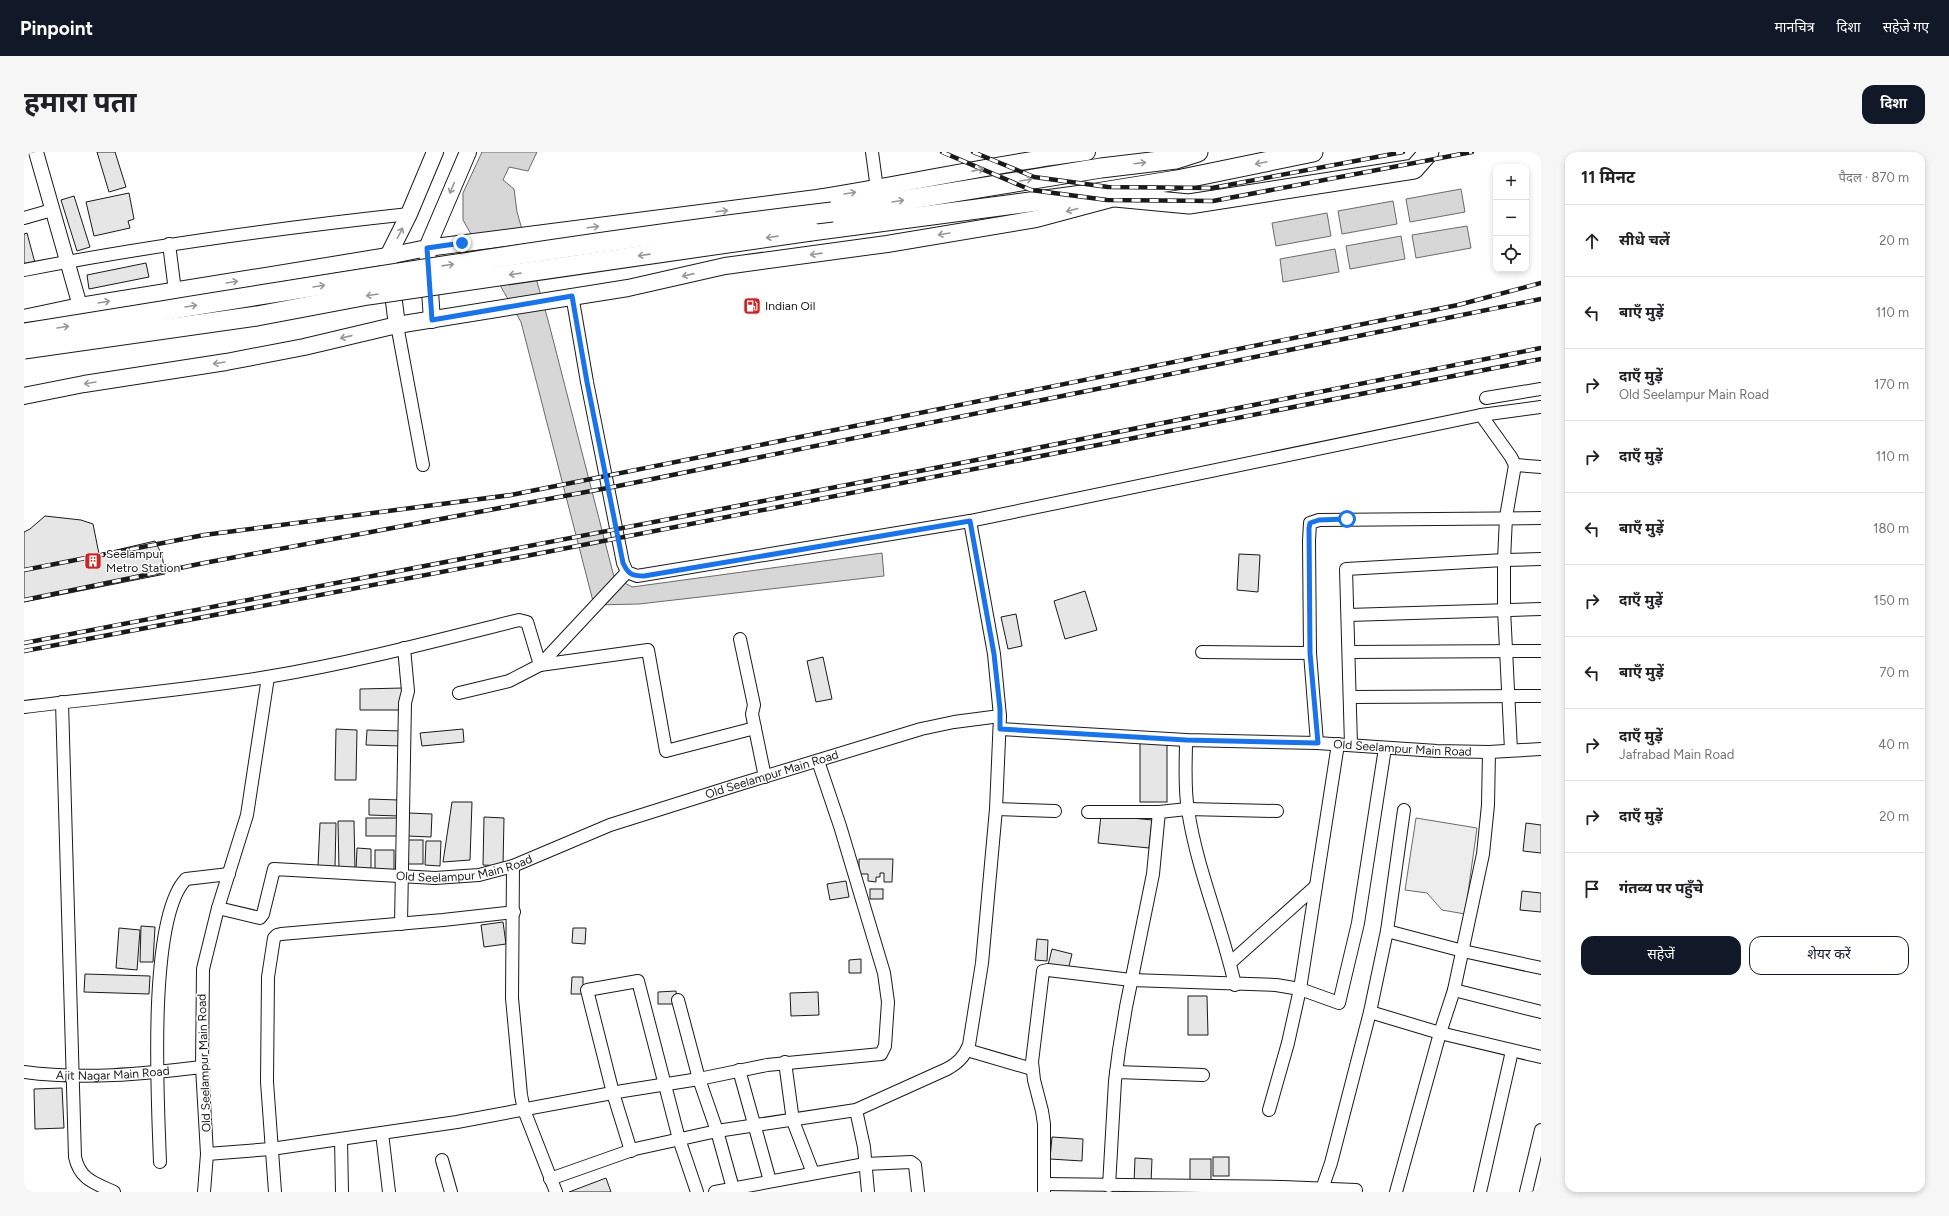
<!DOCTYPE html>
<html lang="hi">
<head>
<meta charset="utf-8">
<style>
	:root { --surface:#fff; --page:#f6f6f6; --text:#202124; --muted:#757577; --line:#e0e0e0; --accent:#111827 }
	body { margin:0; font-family:Figtree,"Noto Sans Devanagari",sans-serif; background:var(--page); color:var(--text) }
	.controls { position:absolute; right:12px; top:12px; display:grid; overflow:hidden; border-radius:8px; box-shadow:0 2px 6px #0003 }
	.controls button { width:36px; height:36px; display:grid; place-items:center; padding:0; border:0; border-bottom:1px solid var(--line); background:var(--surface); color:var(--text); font:20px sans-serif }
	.stop { position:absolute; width:12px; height:12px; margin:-9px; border:3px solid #1a73e8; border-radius:50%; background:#fff }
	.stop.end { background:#1a73e8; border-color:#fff; box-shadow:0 1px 4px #0008 }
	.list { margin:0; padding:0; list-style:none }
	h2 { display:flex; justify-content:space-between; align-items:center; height:52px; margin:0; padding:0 16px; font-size:17px }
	h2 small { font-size:13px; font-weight:400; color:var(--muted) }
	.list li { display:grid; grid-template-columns:26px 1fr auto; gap:12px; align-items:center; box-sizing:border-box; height:72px; padding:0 16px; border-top:1px solid var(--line) }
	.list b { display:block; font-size:15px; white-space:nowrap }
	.list p { margin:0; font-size:13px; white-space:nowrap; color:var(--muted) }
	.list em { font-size:13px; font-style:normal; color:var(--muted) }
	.actions { display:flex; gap:8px; padding:12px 16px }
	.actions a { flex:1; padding:9px 0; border:1px solid var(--accent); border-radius:12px; text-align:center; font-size:14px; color:var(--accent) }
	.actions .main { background:var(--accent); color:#fff }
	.icon { flex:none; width:22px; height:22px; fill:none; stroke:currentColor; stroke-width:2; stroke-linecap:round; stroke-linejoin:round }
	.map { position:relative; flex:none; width:1517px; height:1040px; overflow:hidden; border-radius:12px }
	header { display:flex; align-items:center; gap:24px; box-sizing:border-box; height:56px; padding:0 20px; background:var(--accent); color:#fff }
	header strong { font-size:19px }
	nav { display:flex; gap:22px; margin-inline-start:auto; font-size:14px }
	.intro { display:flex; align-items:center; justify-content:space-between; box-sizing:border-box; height:96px; padding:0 24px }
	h1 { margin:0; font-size:28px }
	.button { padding:10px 18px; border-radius:12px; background:var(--accent); color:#fff; font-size:14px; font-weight:700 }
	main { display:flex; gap:24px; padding:0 24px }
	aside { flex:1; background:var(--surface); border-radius:12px; box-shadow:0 2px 6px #0003 }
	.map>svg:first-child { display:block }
</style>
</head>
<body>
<header>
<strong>Pinpoint</strong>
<nav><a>मानचित्र</a><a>दिशा</a><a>सहेजे गए</a></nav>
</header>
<div class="intro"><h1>हमारा पता</h1><a class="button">दिशा</a></div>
<main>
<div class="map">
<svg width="1517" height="1040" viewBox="0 0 1517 1040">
	<rect width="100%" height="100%" fill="#fff"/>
	<!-- green -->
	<path fill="#ededed" stroke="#6a6a6a" d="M 1392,666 L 1453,676 L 1441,762 L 1418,758 L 1403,741 L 1381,738 Z"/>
	<!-- water -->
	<g fill="#d7d7d7" stroke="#6a6a6a">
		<path d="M 458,0 L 513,0 L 504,19 L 485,15 L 479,28 L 490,37 L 493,60 L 524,168 L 590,425 L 608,435 L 858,401 L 860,424 L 615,452 L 570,453 L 497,170 L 439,68 L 439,41 Z"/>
		<path d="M 1437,37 L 1441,60 L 1386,70 L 1382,47 Z"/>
		<path d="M 1369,49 L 1373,72 L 1318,82 L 1314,59 Z"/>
		<path d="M 1303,61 L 1307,84 L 1252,94 L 1248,71 Z"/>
		<path d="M 1443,74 L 1447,96 L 1392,106 L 1388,83 Z"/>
		<path d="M 1377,84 L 1381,107 L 1326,117 L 1322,94 Z"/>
		<path d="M 1311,97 L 1315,120 L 1259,130 L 1256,107 Z"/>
	</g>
	<!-- building -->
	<g fill="#e6e6e6" stroke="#1a1a1a">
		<path d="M 73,0 L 91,0 L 102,35 L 85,40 Z"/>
		<path d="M 105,41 L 110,67 L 104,69 L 106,76 L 70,84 L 62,50 Z"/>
		<path d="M 50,44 L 66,95 L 53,99 L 37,48 Z"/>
		<path d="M 3,81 L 11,111 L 0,114 L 0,82 Z"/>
		<path d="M 122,111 L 125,125 L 65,137 L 63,123 Z"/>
		<path d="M 21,364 L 57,368 L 69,372 L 75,402 L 131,389 L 138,403 L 141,422 L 0,450 L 0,380 L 6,377 Z"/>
		<path d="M 1215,402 L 1236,403 L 1234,440 L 1213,438 Z"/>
		<path d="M 1061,439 L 1073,478 L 1041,487 L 1030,449 Z"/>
		<path d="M 992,462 L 998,494 L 984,497 L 977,465 Z"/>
		<path d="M 799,505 L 808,547 L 792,550 L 783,509 Z"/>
		<path d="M 379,536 L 379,558 L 336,558 L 336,537 Z"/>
		<path d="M 312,577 L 333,578 L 332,628 L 311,628 Z"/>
		<path d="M 439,577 L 440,590 L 398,594 L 396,581 Z"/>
		<path d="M 343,578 L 379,579 L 378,594 L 342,593 Z"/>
		<rect x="1116" y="591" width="27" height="59"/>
		<path d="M 345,647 L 375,648 L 375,664 L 345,663 Z"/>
		<path d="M 428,650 L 448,650 L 446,708 L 419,710 Z"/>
		<path d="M 385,661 L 408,662 L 407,685 L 384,684 Z"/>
		<path d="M 1077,663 L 1128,668 L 1125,696 L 1074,691 Z"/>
		<path d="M 460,665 L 480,666 L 479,714 L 459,713 Z"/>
		<rect x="342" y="666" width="33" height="18"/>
		<path d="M 314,669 L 330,669 L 331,719 L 315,719 Z"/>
		<path d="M 296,671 L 312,671 L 311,715 L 294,714 Z"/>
		<path d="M 1502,671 L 1517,673 L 1517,701 L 1499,699 Z"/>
		<rect x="383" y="688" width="16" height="24"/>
		<path d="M 402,689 L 417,689 L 416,714 L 401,713 Z"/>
		<path d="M 333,696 L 347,697 L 347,719 L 332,719 Z"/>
		<rect x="351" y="698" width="19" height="23"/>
		<path d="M 835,707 L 869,707 L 868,730 L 860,730 L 860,721 L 856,721 L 856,725 L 852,725 L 852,730 L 844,729 L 844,722 L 835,722 Z"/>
		<path d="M 822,729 L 825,745 L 806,748 L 803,732 Z"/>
		<rect x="846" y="737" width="13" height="10"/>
		<path d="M 1498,739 L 1517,741 L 1517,760 L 1496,758 Z"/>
		<path d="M 479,770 L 482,792 L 460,795 L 457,773 Z"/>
		<path d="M 117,774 L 131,775 L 129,810 L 116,810 Z"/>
		<path d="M 95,776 L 116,778 L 113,818 L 92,816 Z"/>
		<path d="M 549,776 L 562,776 L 561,792 L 548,791 Z"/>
		<path d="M 1013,787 L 1024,788 L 1023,809 L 1011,808 Z"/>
		<path d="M 1028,797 L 1048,802 L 1044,818 L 1024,813 Z"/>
		<path d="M 837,807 L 837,821 L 825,821 L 825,808 Z"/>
		<path d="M 61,822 L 126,824 L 125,842 L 60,840 Z"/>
		<path d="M 548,825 L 559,825 L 559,842 L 547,842 Z"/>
		<path d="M 652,839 L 653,852 L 634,852 L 634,840 Z"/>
		<path d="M 794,840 L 795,863 L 767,864 L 766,841 Z"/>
		<path d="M 1164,844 L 1183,844 L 1184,883 L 1164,883 Z"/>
		<path d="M 38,936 L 40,976 L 11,977 L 10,937 Z"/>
		<path d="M 1028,985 L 1059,987 L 1058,1009 L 1026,1007 Z"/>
		<rect x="1189" y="1005" width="16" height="19"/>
		<path d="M 1111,1006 L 1128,1007 L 1127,1031 L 1110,1031 Z"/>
		<rect x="1166" y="1007" width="21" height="24"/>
		<path d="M 582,1026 L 587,1040 L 545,1040 Z"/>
	</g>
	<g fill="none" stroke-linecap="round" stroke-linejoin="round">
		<defs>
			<g id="minor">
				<path d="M 848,0 L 853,37"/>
				<path d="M 0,66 L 28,58"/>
				<path d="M 145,92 L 151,139"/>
				<path d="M 0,118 C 128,93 256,76 385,62"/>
				<path d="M 548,143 L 563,230 L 599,411 L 603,420 L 613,424 L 946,369 L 1457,263 L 1517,255"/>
				<path d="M 373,173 L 399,313"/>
				<path d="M 1462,246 L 1517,237"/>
				<path d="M 1457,263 L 1487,305 L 1491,313 L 1482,365 L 1480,408 L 1480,457 L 1487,598"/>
				<path d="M 1491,313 L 1517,315"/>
				<path d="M 1324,463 L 1517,457"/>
				<path d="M 716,487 L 730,553 L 728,562 L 741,625"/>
				<path d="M 1178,500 L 1286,501"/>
				<path d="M 1325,500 L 1517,499"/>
				<path d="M 435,541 L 485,529 L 516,513 L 603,420"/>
				<path d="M 1327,545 L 1517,544"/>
				<path d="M 38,550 L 51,1005 C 56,1028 71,1031 90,1040"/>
				<path d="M 0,555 C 81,545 163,538 243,525 C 328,511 411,489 495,468 L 503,470 L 504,473 L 516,513 L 624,498 L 642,599 L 731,576"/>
				<path id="s1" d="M 976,577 L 1162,588 L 1293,591 L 1413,599 L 1465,600 L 1517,597"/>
				<path d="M 1162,588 C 1162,610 1160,636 1164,658 C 1173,718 1198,774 1211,833"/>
				<path d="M 1293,591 L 1286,501 L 1285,389 L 1286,371 L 1295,368 L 1517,366"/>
				<path d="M 1327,593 L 1322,417 L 1480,408 L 1517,407"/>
				<path d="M 972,657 L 1031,659"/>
				<path d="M 1064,660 L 1135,660 L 1163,657 L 1253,659"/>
				<path d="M 489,714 L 488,846 L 497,943 L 500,958 L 532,1040"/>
				<path d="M 194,756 L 223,663 L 244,525"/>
				<path d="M 377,772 L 381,551 L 384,539 L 380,496"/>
				<path d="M 1363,779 L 1439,799 L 1517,816"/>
				<path d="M 1206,811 L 1292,734"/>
				<path d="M 1430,838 L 1517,860"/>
				<path d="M 654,848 L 675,927 L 693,979 L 710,1040"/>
				<path d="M 1346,860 L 1416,881 L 1517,905"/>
				<path d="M 943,898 L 1008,917"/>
				<path d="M 761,910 L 769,969 L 789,1021"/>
				<path d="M 715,918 L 746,1029"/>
				<path id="s2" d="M 0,920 C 59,928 119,922 178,915"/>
				<path d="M 1092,920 L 1179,923"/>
				<path d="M 832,958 L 840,995 L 844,1040"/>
				<path d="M 1245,958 L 1264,891 L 1276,837 L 1314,592"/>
				<path d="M 358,981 L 365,1040"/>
				<path d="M 317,987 L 318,1040"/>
				<path d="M 607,999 L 589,941 L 563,838 L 614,829 L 655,987 L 673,1040"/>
				<path d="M 183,1002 L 247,997 L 433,970 L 599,939 L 675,927 L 743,913 L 857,902 L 861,894 L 864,850 L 860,821 L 816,674 L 794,609"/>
				<path d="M 418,1008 L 427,1040"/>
				<path d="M 136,1010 C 134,952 123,767 162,727 L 205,722"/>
				<path d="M 526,1027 L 611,997 L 693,979 L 832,958 L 923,917 C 934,911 940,905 945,893 L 958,811 L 972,657 L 976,564 L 970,502 L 946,369"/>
				<path d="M 1020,1032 L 1259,1035 L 1332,1038"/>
				<path d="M 1085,1034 L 1091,929 L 1095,898 L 1102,855 L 1129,722 L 1135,660"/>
				<path d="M 1298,1037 L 1307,1011 L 1346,860 L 1363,779 L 1380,658"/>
				<path id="s3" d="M 180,1040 L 183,1002 L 178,915 L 179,817 L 194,756 L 236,766 L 239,762 L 250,717 L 411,726 L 455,723 L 489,714 L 586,673 L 713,633 L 897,577 L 930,570 L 976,564"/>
				<path d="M 251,1040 L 243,930 L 244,825 L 250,786 L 253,783 L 257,782 L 419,768 L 490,760"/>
				<path d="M 691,1040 L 841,1012 L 887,1010 L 891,1013 L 894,1040"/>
				<path d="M 1020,1040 L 1020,972 L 1018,959 L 1010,928 L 1008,910 L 1019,819 L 1024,818 L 1107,828 L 1252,833 L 1276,837 L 1315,851 L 1334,771 L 1361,596"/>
				<path d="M 1372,1040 L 1416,881 L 1430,838 L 1459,702 L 1464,653 L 1465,600"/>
				<path d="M 1456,1040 L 1488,899"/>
				<path d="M 1502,1040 L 1517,978"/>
			</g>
			<path id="tertiary" d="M 12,0 L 56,154"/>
			<g id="secondary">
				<path d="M 0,166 L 56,154 L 364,104 L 403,96 L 793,46 C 884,32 973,11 1063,0"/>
				<path d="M 408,168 L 403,96 L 444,0"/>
				<path d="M 373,173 L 364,104 L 385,62 L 411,0"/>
				<path d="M 0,244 L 60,232 L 202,210 L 280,195 L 373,173 L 604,136 L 701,114 L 863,92 L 1012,67 L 1098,44"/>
			</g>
			<g id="trunk">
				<path d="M 1091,45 L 1165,52 L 1390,17 L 1405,0"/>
				<path d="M 808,60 L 1077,16 L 1152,7 L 1174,0"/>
				<path d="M 787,79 L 1066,42 L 1153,28 L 1289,0"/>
			</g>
		</defs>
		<!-- minor casing -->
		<use href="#minor" stroke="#1a1a1a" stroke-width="14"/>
		<!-- tertiary casing -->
		<use href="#tertiary" stroke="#1a1a1a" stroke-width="16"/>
		<!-- secondary casing -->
		<use href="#secondary" stroke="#1a1a1a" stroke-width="18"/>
		<!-- trunk casing -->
		<use href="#trunk" stroke="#1a1a1a" stroke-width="21"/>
		<!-- minor -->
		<use href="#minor" stroke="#fff" stroke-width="12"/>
		<!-- tertiary -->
		<use href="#tertiary" stroke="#fff" stroke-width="14"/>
		<!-- secondary -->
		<use href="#secondary" stroke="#fff" stroke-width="16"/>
		<!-- trunk -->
		<use href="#trunk" stroke="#fff" stroke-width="19"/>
		<defs>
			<g id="rail">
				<path d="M 918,0 L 1007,38 L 1083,48 L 1189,49 L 1448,0"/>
				<path d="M 949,0 L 1010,25 L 1084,35 L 1188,36 L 1379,0"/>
				<path d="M 0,418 L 180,383 L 487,343 L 1434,153 L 1517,131"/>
				<path d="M 0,448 L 180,411 L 594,334 L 1517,147"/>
				<path d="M 0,491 L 937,311 L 1517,196"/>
				<path d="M 0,499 L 502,404 L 1517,207"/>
			</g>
		</defs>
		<!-- rail casing -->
		<use href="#rail" stroke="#1a1a1a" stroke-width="4.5"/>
		<!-- rail -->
		<use href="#rail" stroke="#fff" stroke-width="3" stroke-dasharray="9" stroke-linecap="butt"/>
		<defs>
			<g id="trunk-bridge">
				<path d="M 0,181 C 269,138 538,92 808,60"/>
				<path d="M 0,197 L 233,164 L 344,143 L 787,79"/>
			</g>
		</defs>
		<!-- trunk-bridge casing -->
		<use href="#trunk-bridge" stroke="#1a1a1a" stroke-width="21" stroke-linecap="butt"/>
		<!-- trunk-bridge -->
		<use href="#trunk-bridge" stroke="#fff" stroke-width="19"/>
	</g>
	<!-- one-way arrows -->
	<defs><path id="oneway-shaft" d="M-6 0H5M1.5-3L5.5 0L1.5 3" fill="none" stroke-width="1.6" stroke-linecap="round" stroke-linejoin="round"/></defs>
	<g stroke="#989898">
		<use href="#oneway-shaft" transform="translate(1116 11) rotate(-7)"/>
		<use href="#oneway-shaft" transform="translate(1237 11) rotate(168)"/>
		<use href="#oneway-shaft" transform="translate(954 18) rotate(-11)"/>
		<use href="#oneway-shaft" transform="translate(1002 28) rotate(-9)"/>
		<use href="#oneway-shaft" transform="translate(428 36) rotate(113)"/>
		<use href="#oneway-shaft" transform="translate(826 41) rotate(-9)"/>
		<use href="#oneway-shaft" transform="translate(874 49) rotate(-9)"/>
		<use href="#oneway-shaft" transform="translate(1048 58) rotate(165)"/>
		<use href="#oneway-shaft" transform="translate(698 59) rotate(-7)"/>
		<use href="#oneway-shaft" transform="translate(569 75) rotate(-7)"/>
		<use href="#oneway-shaft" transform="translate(376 81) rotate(-63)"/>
		<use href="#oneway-shaft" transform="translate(920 82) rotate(171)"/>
		<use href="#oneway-shaft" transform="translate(748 85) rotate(172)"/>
		<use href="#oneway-shaft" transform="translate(792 102) rotate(172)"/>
		<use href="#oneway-shaft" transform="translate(620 103) rotate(172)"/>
		<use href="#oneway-shaft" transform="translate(424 113) rotate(-8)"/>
		<use href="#oneway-shaft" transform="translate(491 122) rotate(172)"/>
		<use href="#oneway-shaft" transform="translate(664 123) rotate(167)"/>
		<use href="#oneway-shaft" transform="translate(208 130) rotate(-9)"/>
		<use href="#oneway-shaft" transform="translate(295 134) rotate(-9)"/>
		<use href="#oneway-shaft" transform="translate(348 143) rotate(171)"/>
		<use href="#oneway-shaft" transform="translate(80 150) rotate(-9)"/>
		<use href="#oneway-shaft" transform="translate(167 154) rotate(-9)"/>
		<use href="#oneway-shaft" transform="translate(39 175) rotate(-9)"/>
		<use href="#oneway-shaft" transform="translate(322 185) rotate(167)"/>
		<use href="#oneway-shaft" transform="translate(195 211) rotate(171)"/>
		<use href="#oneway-shaft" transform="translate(66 231) rotate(171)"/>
	</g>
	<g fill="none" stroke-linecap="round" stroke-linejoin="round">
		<!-- route -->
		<path stroke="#1a73e8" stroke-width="5" d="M 438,91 L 403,96 L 408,168 L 548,144 L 563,230 L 599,411 C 604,422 608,424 620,424 L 946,369 L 970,502 L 976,557 L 976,577 L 1162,588 L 1294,591 L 1286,501 L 1285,376 L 1286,371 L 1295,368 L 1323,367"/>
	</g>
	<!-- icons -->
	<defs>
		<symbol id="fuel-square" viewBox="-11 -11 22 22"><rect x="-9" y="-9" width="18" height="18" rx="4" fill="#c62828" stroke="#fff"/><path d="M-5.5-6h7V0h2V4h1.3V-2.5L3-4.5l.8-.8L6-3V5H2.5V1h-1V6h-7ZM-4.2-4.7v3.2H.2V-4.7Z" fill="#fff"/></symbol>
		<symbol id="building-square" viewBox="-11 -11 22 22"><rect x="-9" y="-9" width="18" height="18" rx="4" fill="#c62828" stroke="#fff"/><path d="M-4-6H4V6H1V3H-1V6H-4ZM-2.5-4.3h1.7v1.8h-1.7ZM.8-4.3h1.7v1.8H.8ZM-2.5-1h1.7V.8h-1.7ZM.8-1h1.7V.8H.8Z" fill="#fff"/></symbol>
	</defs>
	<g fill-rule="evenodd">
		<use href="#fuel-square" x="718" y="144" width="20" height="20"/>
		<use href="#building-square" x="59" y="399" width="20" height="20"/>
	</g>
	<g text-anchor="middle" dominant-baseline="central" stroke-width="3" stroke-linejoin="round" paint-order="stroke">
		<!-- poi labels -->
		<g font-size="12" fill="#1a1a1a" stroke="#fff" text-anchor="start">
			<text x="741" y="154">Indian Oil</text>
			<text x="82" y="402">Seelampur<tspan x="82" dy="14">Metro Station</tspan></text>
		</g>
		<!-- street labels -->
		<g font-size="12" fill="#1a1a1a" stroke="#fff">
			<text stroke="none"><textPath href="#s1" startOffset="403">Old Seelampur Main Road</textPath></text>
			<text stroke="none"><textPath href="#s3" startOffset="896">Old Seelampur Main Road</textPath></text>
			<text stroke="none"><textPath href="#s3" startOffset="572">Old Seelampur Main Road</textPath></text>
			<text transform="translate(180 911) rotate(-92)">Old Seelampur Main Road</text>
			<text stroke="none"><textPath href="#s2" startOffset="89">Ajit Nagar Main Road</textPath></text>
		</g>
	</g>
</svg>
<div class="controls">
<button>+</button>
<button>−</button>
<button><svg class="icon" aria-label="locate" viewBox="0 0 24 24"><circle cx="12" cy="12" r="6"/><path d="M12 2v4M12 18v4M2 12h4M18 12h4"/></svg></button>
</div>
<div class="stop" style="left:1323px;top:367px"></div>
<div class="stop end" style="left:438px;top:91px"></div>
</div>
<aside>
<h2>11 मिनट<small>पैदल · 870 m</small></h2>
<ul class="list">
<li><svg class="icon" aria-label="ahead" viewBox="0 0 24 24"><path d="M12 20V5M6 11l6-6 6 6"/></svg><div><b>सीधे चलें</b></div><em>20 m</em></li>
<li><svg class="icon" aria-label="left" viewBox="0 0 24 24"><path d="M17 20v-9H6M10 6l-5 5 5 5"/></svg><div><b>बाएँ मुड़ें</b></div><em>110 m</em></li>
<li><svg class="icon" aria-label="right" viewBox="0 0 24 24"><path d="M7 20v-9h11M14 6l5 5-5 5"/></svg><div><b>दाएँ मुड़ें</b><p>Old Seelampur Main Road</p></div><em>170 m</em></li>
<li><svg class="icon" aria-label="right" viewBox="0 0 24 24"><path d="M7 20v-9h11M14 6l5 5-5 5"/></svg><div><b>दाएँ मुड़ें</b></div><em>110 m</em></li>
<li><svg class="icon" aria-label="left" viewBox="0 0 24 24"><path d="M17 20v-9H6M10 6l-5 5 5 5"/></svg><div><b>बाएँ मुड़ें</b></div><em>180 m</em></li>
<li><svg class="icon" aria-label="right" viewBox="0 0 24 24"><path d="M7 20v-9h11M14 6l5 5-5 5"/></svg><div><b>दाएँ मुड़ें</b></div><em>150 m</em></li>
<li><svg class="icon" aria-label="left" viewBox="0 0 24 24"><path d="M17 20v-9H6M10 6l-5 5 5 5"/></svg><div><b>बाएँ मुड़ें</b></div><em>70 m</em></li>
<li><svg class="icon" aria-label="right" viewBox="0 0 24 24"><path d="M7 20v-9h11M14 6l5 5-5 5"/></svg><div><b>दाएँ मुड़ें</b><p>Jafrabad Main Road</p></div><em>40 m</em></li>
<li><svg class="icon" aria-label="right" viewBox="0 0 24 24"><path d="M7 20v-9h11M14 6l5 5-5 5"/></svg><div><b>दाएँ मुड़ें</b></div><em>20 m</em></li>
<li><svg class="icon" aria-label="arrive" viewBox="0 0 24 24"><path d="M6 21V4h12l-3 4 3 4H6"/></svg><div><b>गंतव्य पर पहुँचे</b></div></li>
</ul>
<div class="actions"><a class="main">सहेजें</a><a>शेयर करें</a></div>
</aside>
</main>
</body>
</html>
